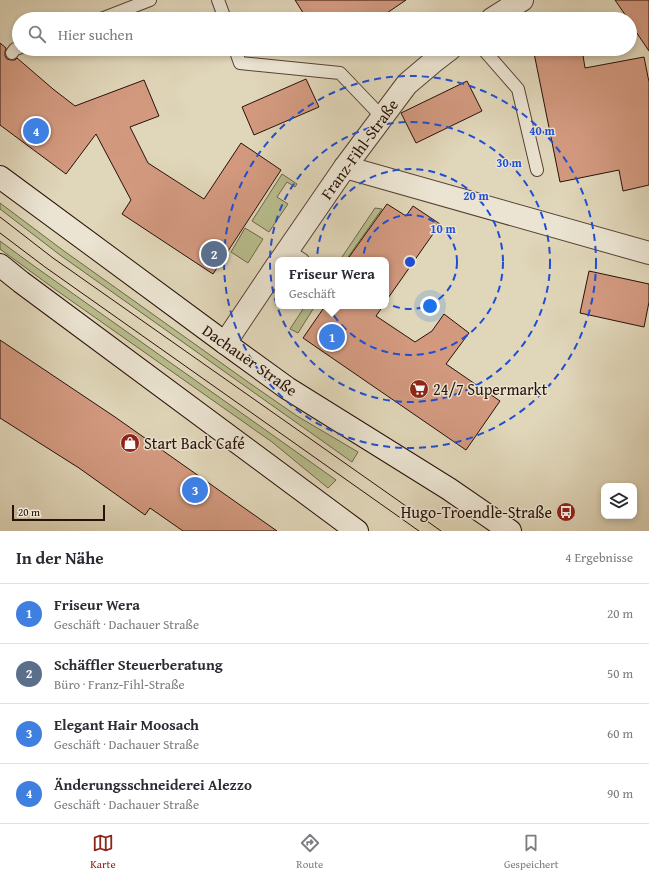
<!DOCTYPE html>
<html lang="de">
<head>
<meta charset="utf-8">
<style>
	:root { --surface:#fff; --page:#f7f7f7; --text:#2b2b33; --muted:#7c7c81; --line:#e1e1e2; --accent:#8f2418 }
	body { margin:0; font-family:"Gentium Book Plus",serif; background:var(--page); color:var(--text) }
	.controls { position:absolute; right:12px; bottom:12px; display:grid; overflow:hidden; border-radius:8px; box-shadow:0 2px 6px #0003 }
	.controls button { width:36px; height:36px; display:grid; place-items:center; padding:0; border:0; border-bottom:1px solid var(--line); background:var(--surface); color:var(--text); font:20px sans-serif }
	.scale { position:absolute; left:12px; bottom:10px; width:93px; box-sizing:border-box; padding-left:4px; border:2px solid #281107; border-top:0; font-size:11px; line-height:14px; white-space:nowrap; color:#281107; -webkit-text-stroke:3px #ebe4d2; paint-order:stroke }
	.you { position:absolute; left:430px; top:306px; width:14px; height:14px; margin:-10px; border:3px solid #fff; border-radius:50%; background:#1a73e8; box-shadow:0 0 0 6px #1a73e833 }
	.badge { display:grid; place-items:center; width:26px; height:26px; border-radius:50%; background:var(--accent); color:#fff; font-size:13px; font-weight:700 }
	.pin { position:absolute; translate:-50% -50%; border:2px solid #fff; box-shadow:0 1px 4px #0006 }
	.popup { position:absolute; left:275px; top:257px; width:114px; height:52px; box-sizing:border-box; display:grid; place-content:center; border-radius:8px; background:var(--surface); filter:drop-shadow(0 1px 3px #0005); font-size:13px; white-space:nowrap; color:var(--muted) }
	.popup b { font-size:15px; color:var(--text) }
	.popup::after { content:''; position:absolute; left:50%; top:100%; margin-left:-8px; border:8px solid transparent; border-top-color:var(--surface) }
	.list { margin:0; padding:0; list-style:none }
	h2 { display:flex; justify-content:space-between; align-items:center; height:52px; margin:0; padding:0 16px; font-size:17px }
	h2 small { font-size:13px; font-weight:400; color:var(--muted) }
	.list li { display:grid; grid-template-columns:26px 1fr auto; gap:12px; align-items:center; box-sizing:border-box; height:60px; padding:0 16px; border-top:1px solid var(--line) }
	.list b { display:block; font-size:15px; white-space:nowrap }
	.list p { margin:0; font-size:13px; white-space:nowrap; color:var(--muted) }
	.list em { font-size:13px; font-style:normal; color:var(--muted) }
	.icon { flex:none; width:22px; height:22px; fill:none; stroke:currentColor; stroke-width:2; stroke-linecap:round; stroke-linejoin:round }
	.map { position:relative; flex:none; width:649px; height:531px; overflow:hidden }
	.search { position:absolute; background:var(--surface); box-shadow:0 2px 6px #0003; left:12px; right:12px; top:12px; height:44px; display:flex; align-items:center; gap:10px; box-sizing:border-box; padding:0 14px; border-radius:22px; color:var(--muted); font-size:15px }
	.sheet { height:292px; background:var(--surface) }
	nav { display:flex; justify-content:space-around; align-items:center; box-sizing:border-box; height:56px; border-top:1px solid var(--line); background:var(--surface); font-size:11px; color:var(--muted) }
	nav a { display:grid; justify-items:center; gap:2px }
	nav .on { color:var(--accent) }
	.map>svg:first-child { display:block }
</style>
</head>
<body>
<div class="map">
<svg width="649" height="531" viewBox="0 0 649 531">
	<rect width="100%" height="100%" fill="#e0d6b9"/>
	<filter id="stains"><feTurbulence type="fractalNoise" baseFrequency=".005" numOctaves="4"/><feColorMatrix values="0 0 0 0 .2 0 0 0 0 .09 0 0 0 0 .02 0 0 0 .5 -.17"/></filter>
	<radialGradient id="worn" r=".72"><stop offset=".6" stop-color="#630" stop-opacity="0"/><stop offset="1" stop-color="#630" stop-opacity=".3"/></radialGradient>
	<!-- green -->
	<g fill="#b7bc8c" stroke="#70664a">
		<path d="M 282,174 L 297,184 L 295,187 L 287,182 L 277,197 L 288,204 L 269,232 L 252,221 Z"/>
		<path d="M 0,203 L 64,251 L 248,382 L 297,416 L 358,452 L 352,462 L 60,255 L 0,209 Z"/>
		<path d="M 375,208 L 382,209 L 346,260 L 340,260 Z"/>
		<path d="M 245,228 L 263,239 L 248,263 L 231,252 Z"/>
		<path d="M 0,241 L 34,266 L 336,480 L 328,488 L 272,442 L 56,290 L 0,249 Z"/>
		<path d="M 305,306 L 315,306 L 298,333 L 290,329 Z"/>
	</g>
	<!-- building -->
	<g fill="#d2997f" stroke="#281107">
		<path d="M 295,0 L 406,0 L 378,19 L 307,19 Z"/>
		<path d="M 615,0 L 649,0 L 649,51 L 630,23 L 630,19 L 628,19 Z"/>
		<path d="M 0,43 L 6,48 L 5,52 L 5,56 L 7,59 L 11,60 L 15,60 L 17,58 L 53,89 L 75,106 L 144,80 L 159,116 L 130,127 L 148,163 L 204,199 L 241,143 L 281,170 L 213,274 L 122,214 L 131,200 L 96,134 L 66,174 L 0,125 Z"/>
		<path d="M 554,49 L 582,49 L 585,68 L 644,57 L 649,82 L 649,185 L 623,191 L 619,170 L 560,182 L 534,53 Z"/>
		<path d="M 306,79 L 319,107 L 254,135 L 242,107 Z"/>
		<path d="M 467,81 L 482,111 L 416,143 L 401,113 Z"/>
		<path d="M 387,204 L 406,216 L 413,206 L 440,224 L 386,301 L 386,260 L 347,260 Z"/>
		<path d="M 589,271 L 649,284 L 649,302 L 644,327 L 580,313 Z"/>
		<path d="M 325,306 L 383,306 L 376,316 L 415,342 L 432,331 L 444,314 L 469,333 L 446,364 L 500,401 L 466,450 L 303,338 Z"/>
		<path d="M 0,340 L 115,417 L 277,531 L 183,531 L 150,508 L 145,515 L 79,468 L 0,418 Z"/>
	</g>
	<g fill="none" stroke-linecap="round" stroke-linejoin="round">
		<defs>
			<g id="lane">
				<path d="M 218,0 L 225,19"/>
				<path d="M 101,19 L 150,0"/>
				<path d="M 235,49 L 240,63 L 340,73 L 382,117"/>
				<path d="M 483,49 L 518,89 L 537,170"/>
				<path d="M 12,53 L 15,49 L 19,48"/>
				<path d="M 288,250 L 303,260"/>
			</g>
			<g id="street">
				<path d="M 492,19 L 522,0"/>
				<path d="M 345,167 L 649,253"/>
				<path d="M 281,260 L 345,167 L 407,84 L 433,62 L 450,49"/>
				<path d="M 225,343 L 278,264"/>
			</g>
			<g id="secondary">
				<path d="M 0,177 L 225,343 L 287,388 L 449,489 L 510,531"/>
				<path d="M 0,265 L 21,282 L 357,531"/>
			</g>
		</defs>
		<!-- lane casing -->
		<use href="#lane" stroke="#564234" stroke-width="14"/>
		<!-- street casing -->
		<use href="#street" stroke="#564234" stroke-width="24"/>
		<!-- secondary casing -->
		<use href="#secondary" stroke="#281107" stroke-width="24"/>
		<!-- lane -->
		<use href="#lane" stroke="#ebe4d2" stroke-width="12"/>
		<!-- street -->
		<use href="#street" stroke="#ebe4d2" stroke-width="22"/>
		<!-- secondary -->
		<use href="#secondary" stroke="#ebe4d2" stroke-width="22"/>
		<!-- tram -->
		<g stroke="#281107" stroke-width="1">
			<path d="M 0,217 L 53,258 L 396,499 L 441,531"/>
			<path d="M 0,233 L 45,267 L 419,531"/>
		</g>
	</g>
	<!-- distance rings -->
	<g fill="none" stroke="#1d4ed8" stroke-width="2" stroke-dasharray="7 5">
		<circle cx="410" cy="262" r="47"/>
		<circle cx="410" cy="262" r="93"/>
		<circle cx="410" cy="262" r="140"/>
		<circle cx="410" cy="262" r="186"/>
	</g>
	<!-- icons -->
	<defs>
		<symbol id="supermarket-disc" viewBox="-11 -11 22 22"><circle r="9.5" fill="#8f2418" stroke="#ebe4d2"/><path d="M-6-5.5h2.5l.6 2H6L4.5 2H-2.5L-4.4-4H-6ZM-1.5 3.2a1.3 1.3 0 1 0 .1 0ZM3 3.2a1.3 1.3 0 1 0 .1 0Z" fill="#fff"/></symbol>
		<symbol id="shop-disc" viewBox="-11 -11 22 22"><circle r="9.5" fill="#8f2418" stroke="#ebe4d2"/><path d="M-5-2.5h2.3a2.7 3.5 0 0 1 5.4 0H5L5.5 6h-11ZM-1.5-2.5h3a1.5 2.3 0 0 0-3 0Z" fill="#fff"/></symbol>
		<symbol id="bus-disc" viewBox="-11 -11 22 22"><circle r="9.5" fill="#8f2418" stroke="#ebe4d2"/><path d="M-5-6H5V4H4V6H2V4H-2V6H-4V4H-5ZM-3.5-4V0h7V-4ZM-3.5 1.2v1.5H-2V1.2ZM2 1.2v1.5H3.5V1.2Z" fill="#fff"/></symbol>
	</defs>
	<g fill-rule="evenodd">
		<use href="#supermarket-disc" x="408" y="378" width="22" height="22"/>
		<use href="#shop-disc" x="119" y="432" width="22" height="22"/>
		<use href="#bus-disc" x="555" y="501" width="22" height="22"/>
	</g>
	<g text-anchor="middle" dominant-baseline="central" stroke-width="3" stroke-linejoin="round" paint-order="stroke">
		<!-- street labels -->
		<g font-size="16" fill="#281107" stroke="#ebe4d2">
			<text transform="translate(359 149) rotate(-54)">Franz-Fihl-Straße</text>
			<text transform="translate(250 360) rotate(35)">Dachauer Straße</text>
		</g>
		<!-- poi labels -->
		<g font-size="16" fill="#281107" stroke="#ebe4d2" text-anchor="start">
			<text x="433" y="389">24/7 Supermarkt</text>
			<text x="144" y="443">Start Back Café</text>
			<text x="552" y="512" text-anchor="end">Hugo-Troendle-Straße</text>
		</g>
	</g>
	<circle cx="410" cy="262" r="6" fill="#1d4ed8" stroke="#ebe4d2" stroke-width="2"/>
	<g font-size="12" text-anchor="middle" font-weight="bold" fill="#1d4ed8" stroke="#ebe4d2" stroke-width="3" stroke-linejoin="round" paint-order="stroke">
		<text x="542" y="135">40 m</text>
		<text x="509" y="167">30 m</text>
		<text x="476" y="200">20 m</text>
		<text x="443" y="233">10 m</text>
	</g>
	<rect width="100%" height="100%" filter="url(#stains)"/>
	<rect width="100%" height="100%" fill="url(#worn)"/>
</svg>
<div class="controls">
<button><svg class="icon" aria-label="layers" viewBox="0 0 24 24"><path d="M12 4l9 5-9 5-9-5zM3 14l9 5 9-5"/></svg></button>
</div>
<div class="scale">20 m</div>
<div class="you"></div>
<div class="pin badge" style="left:332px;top:337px;background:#3f7fe0">1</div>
<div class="popup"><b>Friseur Wera</b>Geschäft</div>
<div class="pin badge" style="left:214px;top:254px;background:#5c6f8a">2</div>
<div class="pin badge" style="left:195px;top:490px;background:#3f7fe0">3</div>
<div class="pin badge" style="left:36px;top:131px;background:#3f7fe0">4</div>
<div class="search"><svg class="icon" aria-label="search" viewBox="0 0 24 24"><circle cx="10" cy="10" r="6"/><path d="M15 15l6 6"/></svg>Hier suchen</div>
</div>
<section class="sheet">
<h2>In der Nähe<small>4 Ergebnisse</small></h2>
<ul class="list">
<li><span class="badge" style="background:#3f7fe0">1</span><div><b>Friseur Wera</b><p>Geschäft · Dachauer Straße</p></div><em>20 m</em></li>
<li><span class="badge" style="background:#5c6f8a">2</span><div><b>Schäffler Steuerberatung</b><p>Büro · Franz-Fihl-Straße</p></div><em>50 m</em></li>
<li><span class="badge" style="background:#3f7fe0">3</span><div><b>Elegant Hair Moosach</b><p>Geschäft · Dachauer Straße</p></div><em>60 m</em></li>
<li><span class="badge" style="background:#3f7fe0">4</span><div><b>Änderungsschneiderei Alezzo</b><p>Geschäft · Dachauer Straße</p></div><em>90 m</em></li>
</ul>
</section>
<nav>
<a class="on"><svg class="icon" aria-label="map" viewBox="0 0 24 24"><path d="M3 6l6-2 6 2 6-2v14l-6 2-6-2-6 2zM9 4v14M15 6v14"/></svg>Karte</a>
<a><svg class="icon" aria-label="directions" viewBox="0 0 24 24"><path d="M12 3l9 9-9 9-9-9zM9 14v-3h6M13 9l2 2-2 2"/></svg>Route</a>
<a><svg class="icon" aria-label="saved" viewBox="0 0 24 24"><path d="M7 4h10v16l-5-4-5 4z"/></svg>Gespeichert</a>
</nav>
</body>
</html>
